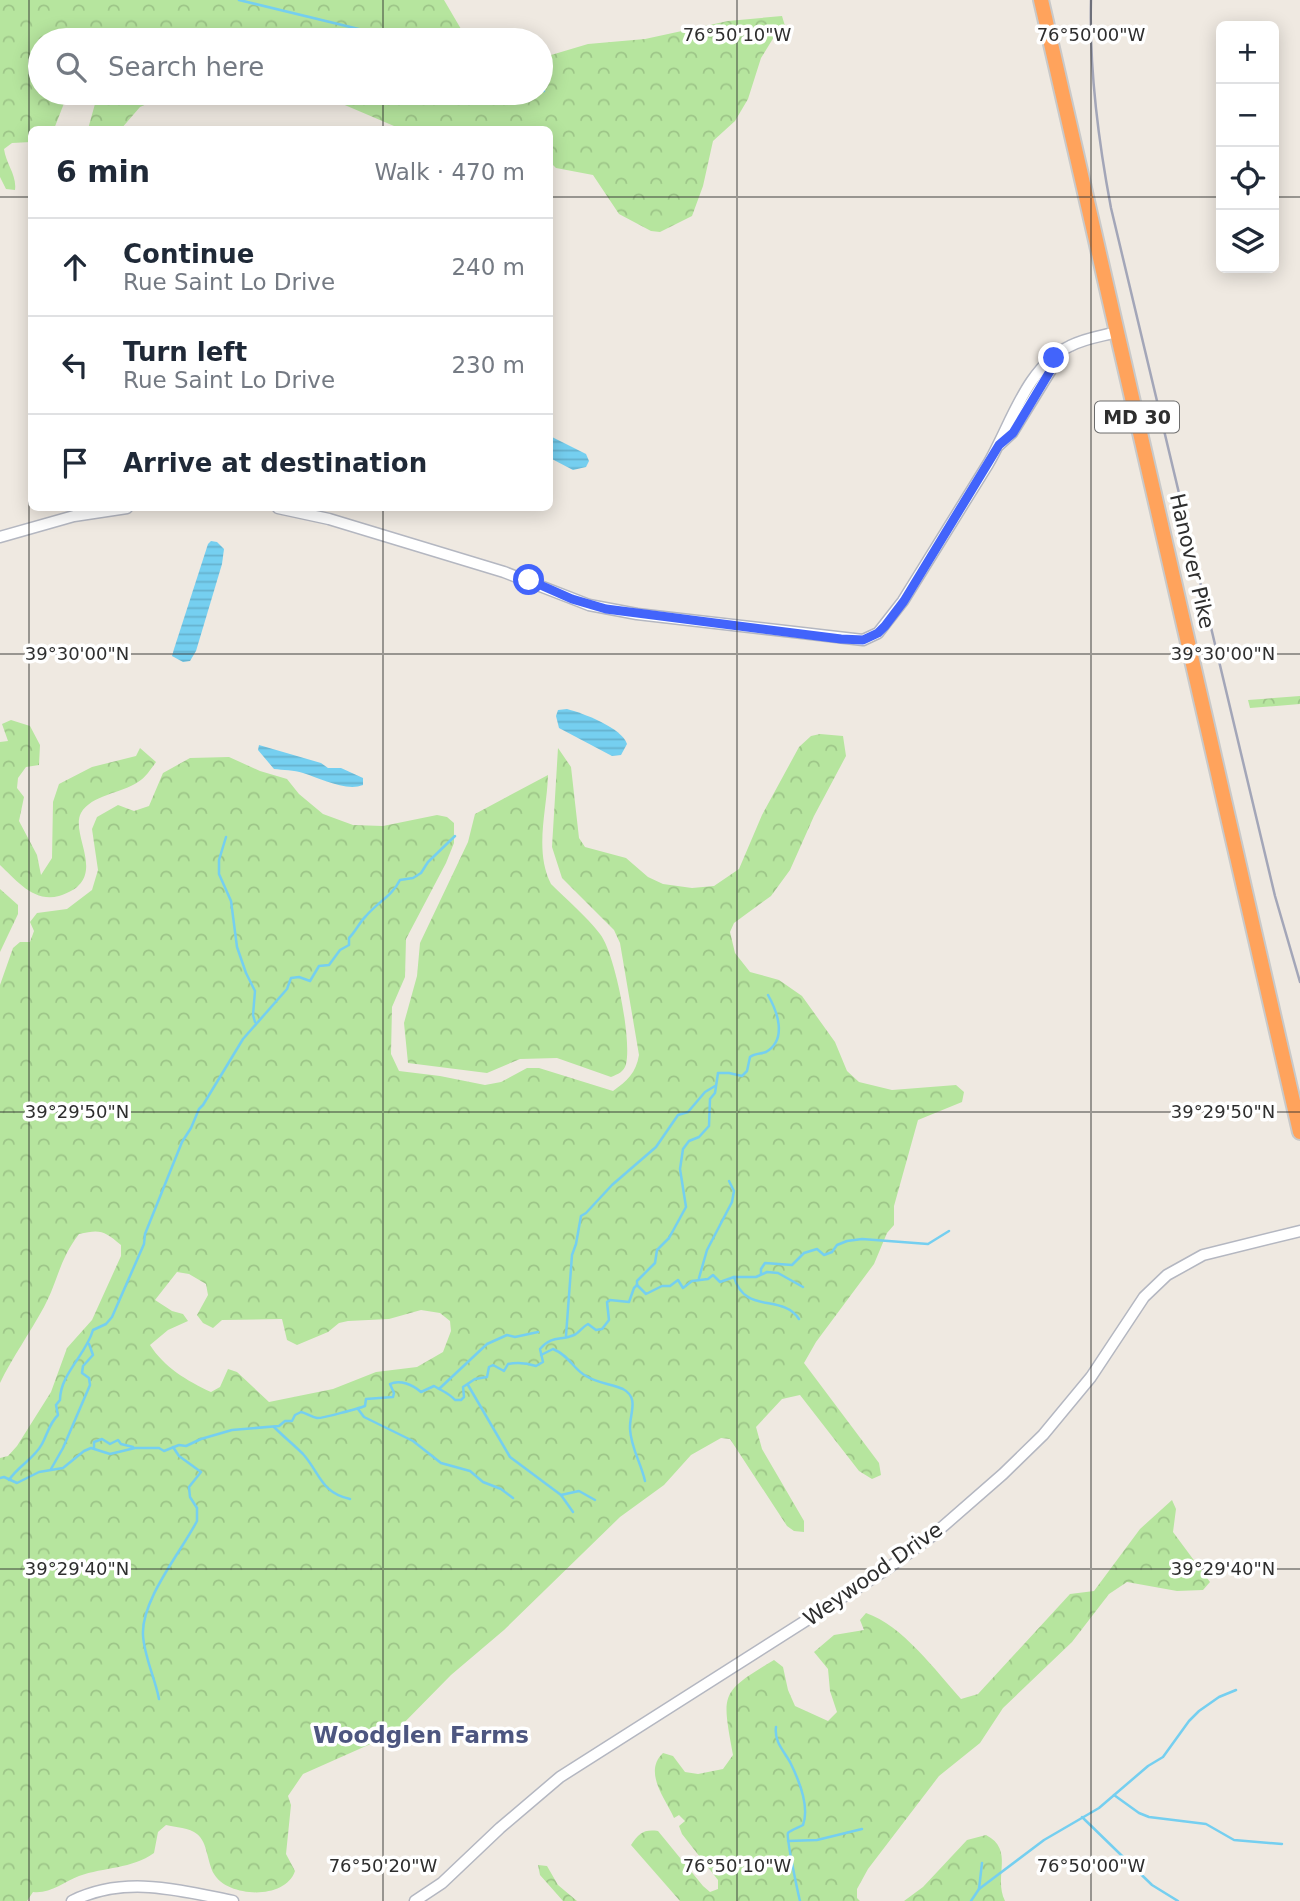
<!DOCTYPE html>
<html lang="en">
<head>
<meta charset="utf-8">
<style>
	:root { --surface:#fff; --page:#f2f2f3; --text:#1f2937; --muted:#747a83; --line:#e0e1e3 }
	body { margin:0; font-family:"DejaVu Sans",sans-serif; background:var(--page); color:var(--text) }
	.controls { position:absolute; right:21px; top:21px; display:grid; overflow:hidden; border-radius:10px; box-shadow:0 4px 18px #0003 }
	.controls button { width:63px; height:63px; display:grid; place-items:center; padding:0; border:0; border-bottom:2px solid var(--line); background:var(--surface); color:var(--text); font:35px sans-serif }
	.stop { position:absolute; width:21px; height:21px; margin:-16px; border:5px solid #4264fb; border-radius:50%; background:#fff }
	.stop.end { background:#4264fb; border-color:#fff; box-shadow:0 2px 7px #0008 }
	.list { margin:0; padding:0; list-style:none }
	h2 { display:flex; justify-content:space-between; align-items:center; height:91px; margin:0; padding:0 28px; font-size:30px }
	h2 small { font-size:23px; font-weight:400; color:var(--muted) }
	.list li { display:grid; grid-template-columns:46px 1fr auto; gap:21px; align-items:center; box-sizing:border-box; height:98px; padding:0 28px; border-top:2px solid var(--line) }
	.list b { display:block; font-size:26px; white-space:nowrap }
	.list p { margin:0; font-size:23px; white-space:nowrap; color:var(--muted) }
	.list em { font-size:23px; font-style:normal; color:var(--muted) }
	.icon { flex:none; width:38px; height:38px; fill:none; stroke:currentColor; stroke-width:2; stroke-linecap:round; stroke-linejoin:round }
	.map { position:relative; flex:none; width:1300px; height:1901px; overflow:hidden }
	.search { position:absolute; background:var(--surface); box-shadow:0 4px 18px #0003; left:28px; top:28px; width:525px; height:77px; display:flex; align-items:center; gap:18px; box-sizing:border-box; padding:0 24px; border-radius:38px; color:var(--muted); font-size:26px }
	.panel { position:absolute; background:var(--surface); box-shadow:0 4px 18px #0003; left:28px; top:126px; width:525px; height:385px; border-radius:10px }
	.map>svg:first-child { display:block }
</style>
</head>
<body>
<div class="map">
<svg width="1300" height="1901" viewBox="0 0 1300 1901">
	<defs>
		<pattern id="forest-crowns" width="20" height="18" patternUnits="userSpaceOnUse" patternTransform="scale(1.75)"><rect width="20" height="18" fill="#b6e59e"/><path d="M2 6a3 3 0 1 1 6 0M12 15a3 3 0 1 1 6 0" fill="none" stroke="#9dc588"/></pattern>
		<pattern id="water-rules" width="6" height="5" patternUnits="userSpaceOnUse" patternTransform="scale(1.75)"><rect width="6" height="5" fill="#75cff0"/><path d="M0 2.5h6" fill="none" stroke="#66b2ce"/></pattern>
	</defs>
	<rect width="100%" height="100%" fill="#efe9e1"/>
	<!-- forest -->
	<g fill="url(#forest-crowns)" fill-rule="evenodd">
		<path d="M 0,0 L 444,0 L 461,29 L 473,40 L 40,40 L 40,93 L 68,93 L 54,129 L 32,130 L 31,142 L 12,143 L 4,149 C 6,164 17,175 15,190 L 6,189 L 0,177 Z"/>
		<path d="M 782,16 L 785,26 L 777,32 L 761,58 L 748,99 L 735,121 L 713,141 L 703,186 L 692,216 L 660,232 L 651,231 L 619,214 L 593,175 L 556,168 L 550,162 L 550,130 L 401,129 L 326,97 L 300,93 L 541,93 L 541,58 L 588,44 L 645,39 L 728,21 Z"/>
		<path d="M 98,93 L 171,93 L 140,107 L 121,129 L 88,129 Z"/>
		<path d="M 1300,696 L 1300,704 L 1250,708 L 1248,700 Z"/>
		<path d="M 11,720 L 30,726 L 40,745 L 39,765 L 26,767 L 18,778 L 17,788 L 24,797 L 19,821 L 37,855 L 41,875 L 52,858 L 53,802 L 59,784 L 92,767 L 136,756 L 140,748 L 156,762 C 151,769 145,778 138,782 C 122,793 91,795 81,813 C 69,836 112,880 59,896 C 34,903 16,880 0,865 L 0,742 L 8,741 L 2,724 Z"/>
		<path d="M 820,734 L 843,736 L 846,756 L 814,816 L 790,870 L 771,896 L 734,923 L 730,932 L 735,953 L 750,972 L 779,980 L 802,996 L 835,1042 L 847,1071 L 859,1082 L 892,1090 L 956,1085 L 964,1092 L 962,1102 L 918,1120 L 894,1206 L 894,1225 L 887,1233 L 874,1264 L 816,1342 L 804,1363 L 879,1463 L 881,1475 L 872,1479 L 859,1471 L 800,1395 L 782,1399 L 756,1427 L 762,1449 L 804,1521 L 804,1532 L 794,1531 L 787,1526 L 730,1439 L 721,1438 L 691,1455 L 664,1485 L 620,1517 L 504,1630 L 451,1675 L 393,1734 L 303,1774 L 288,1796 L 291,1805 L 286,1854 L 295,1871 C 285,1901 227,1897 214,1874 C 207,1862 208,1843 197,1834 C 190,1828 175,1827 166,1825 L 158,1832 L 154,1853 C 132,1869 104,1867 79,1876 C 64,1882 50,1894 33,1892 L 27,1901 L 0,1901 L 0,1458 L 8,1456 L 17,1446 L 51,1392 L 67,1348 L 92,1320 L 121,1256 L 121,1245 C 104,1231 101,1229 79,1234 C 59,1260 58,1281 44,1307 C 30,1333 13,1356 0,1383 L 0,985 L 13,948 L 20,942 L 30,942 L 34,931 L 30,922 L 37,913 L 67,909 L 92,890 L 98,870 L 92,829 L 97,817 L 118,805 L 134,811 L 149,806 L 163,773 L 190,758 L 229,757 L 260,771 L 287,779 L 299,794 L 323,814 L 353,825 L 383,826 L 437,815 L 447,817 L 454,823 L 454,843 L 446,863 L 406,939 L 405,977 L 392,1007 L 391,1054 L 399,1071 L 440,1076 L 485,1085 L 501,1082 L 527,1068 L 539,1068 L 613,1091 C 627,1081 636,1073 639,1055 L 620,943 L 614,930 L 562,878 L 552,847 L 558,748 L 571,767 L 579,838 L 585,847 L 626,858 L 648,877 L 663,884 L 692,888 L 714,886 L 739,869 L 762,815 L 799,747 L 811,736 ZM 177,1272 L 189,1274 L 206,1284 L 208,1295 L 197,1315 L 203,1323 L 213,1328 L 222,1320 L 282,1319 L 287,1340 L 297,1345 L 328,1332 L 339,1323 L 348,1321 L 389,1319 L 421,1310 L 440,1313 L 450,1321 L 451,1331 L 443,1352 L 417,1367 L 376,1372 L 333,1389 L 269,1402 L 237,1372 L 228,1369 L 220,1387 L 211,1392 C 187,1381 164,1367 150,1345 L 168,1330 L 188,1321 L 183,1314 L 172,1311 L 155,1300 Z"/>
		<path d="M 548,775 C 547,811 534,850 551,884 C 567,900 586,916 600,934 C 615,953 632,1040 626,1064 C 624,1072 618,1074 611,1077 L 557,1058 L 520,1059 L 487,1073 L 408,1063 L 404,1023 L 417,976 L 420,943 L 468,842 L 475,814 Z"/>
		<path d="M 0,889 L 18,905 L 18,914 L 0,952 Z"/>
		<path d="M 1172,1500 L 1176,1509 L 1173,1532 L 1210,1582 L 1203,1590 L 1177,1591 L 1127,1582 L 1109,1594 L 1072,1642 L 1003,1708 L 980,1743 L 939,1776 L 868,1869 L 857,1889 L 857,1898 L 860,1901 L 680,1901 L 631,1845 C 639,1833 644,1829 658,1831 L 703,1886 L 710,1892 L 718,1889 L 718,1880 L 682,1834 L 679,1826 L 685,1821 L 679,1815 L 674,1818 C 665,1798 643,1772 663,1753 L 673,1756 L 685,1772 L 698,1774 L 723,1769 L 733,1755 C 722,1693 719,1693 774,1660 L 783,1667 L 788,1690 L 795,1706 L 828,1721 L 837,1712 L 830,1691 L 828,1669 L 814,1652 L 834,1635 L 864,1630 L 860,1620 L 866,1613 C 902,1625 936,1671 961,1699 L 978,1694 L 1070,1594 L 1094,1591 L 1140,1529 Z"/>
		<path d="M 986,1835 C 1015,1850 993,1876 1005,1901 L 904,1901 L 923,1887 L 967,1840 Z"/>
		<path d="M 538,1865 L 547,1866 L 558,1885 L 577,1901 L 563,1901 L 540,1875 Z"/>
	</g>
	<!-- water -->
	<g fill="url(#water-rules)">
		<path d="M 550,436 L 586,454 L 589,461 L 586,467 L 573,470 L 550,458 Z"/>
		<path d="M 211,541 L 217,542 L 224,549 L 222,564 L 196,651 L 190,661 L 183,662 L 172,656 L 174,649 L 208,544 Z"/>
		<path d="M 567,709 C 583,713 622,728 627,744 L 621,755 L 612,756 L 559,728 L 556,716 L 558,710 Z"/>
		<path d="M 259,745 L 321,763 L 328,768 L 341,768 L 363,778 L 363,785 C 346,792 320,778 303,773 C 294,770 283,770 274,769 L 258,750 Z"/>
	</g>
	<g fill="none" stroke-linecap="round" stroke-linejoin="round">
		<!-- stream -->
		<g stroke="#75cff0" stroke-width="2.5">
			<path d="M 239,0 L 404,40"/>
			<path d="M 541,90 L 544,91"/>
			<path d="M 226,837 L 219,860 L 219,874 L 231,901 L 237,947 L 246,973 L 255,991 L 253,1015 L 255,1022"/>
			<path d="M 761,1274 L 761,1269 L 765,1263 L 792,1265 L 804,1253 L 817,1249 L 824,1255 L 832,1252 L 837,1245 L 847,1241 L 862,1239 L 928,1244 L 949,1231"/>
			<path d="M 734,1277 C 745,1315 782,1293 799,1319"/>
			<path d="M 699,1278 L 707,1250 L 732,1202 L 734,1191 L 729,1181"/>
			<path d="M 637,1285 L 646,1294 L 662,1286 L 670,1286 L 678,1280 L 683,1288 L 692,1281 L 708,1279 L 713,1275 L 720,1282 L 734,1277 L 756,1277 L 767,1272 L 778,1273 L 803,1287"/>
			<path d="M 566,1336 L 572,1255 L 576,1244 L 581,1216 L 586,1213 L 612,1185 L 656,1147 L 678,1115 L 688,1112 L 705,1092 L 715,1086"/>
			<path d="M 541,1355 L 553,1349 C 570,1356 573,1369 586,1376 C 597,1383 611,1384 623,1389 C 640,1398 629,1415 630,1429 C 631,1448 641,1463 645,1481"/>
			<path d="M 468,1385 L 510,1457 L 561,1495 L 573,1512"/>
			<path d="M 439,1389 L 487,1344 L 507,1335 L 515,1337 L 538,1332"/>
			<path d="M 358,1409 L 364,1417 L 413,1441 L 441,1463 L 470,1471 L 483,1482 L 501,1489 L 513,1498"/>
			<path d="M 274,1427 C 283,1436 294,1445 303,1454 C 320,1473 321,1493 350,1499"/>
			<path d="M 94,1448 L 94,1442 L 102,1439 L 110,1444 L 118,1440 L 121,1444 L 133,1447"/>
			<path d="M 51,1469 L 63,1448 L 90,1385 L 89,1378 L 82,1373 L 83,1366 L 93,1355 L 89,1344"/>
			<path d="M 0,1478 L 4,1477 L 17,1483 L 39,1472 L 63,1468 L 84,1451 L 91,1448 L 110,1454 L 135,1448 L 159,1448 L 164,1451 L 179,1445 L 186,1446 L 201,1439 L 232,1430 L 279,1426 L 285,1421 L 292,1421 L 295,1415 L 301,1412 C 306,1413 311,1417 317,1418 C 320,1419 360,1408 365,1406 L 366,1399 L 393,1397 L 394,1393 L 390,1384 C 400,1379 413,1385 421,1392 L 434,1386 C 442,1391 449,1393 455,1400 L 461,1400 L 464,1397 L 463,1387 L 475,1379 L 487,1377 L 489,1367 L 493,1365 L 504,1371 L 508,1364 C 517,1362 527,1363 536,1366 L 543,1362 L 540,1349 C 552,1335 561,1341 574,1335 C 579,1333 582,1327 588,1324 L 596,1330 L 602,1329 L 609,1320 L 607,1302 L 610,1300 L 629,1302 L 634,1288 L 637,1285 L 637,1281 L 655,1263 L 657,1250 L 669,1238 L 686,1207 L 680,1169 L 683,1149 L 689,1141 L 699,1137 L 709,1126 L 710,1099 L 715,1093 L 718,1073 L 729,1073 L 742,1076 L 747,1071 L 750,1057 C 755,1053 761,1054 766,1052 C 788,1039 777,1011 768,995"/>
			<path d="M 9,1480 C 18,1466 34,1459 42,1444 C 48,1433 49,1424 58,1415 L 56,1405 L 60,1400 C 60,1374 86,1355 93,1330 L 106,1324 L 112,1317 L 144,1244 L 145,1234 L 182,1142 L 191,1128 L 199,1109 L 203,1105 L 243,1039 L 287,989 L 291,978 L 299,977 L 310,981 L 319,966 L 329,965 L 340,950 L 349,945 L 349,938 C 356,931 359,923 366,916 C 378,902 392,896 400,880 L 413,878 L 421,873 L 428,862 L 455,836"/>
			<path d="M 561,1495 L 579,1491 L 595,1500"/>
			<path d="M 159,1699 C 155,1678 144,1656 143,1635 C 141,1600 181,1552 197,1521 L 197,1508 L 190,1497 L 189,1487 L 201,1472 L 179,1456 L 173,1447"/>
			<path d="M 776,1727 C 774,1741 783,1750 790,1762 C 798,1778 810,1806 803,1825 C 800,1827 791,1830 788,1833 C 786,1837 798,1893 800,1901"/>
			<path d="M 1114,1795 L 1139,1813 L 1149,1817 L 1206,1824 L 1234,1840 L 1282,1844"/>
			<path d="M 1082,1817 L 1152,1885 L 1178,1901"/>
			<path d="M 788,1841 L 817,1840 L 862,1829"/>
			<path d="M 979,1889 L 1044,1840 L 1099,1808 L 1148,1766 L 1163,1757 L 1189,1721 L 1199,1711 L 1219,1697 L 1236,1690"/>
			<path d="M 971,1901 L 979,1889 L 982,1863"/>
		</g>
		<defs>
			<g id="minor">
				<path d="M 999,445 L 1012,433 L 1052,368 L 1054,358"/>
				<path d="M 278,508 L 329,519 L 504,572 L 589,605 L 637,614 L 863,640 L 878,633 L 903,601 L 988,464 C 1011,425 1026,367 1070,346 C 1085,338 1102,336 1117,332"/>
				<path d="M 0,537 L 74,516 L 127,508"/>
				<path d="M 72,1901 C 125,1875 178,1890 233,1901"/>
				<path d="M 415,1901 L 442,1883 L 500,1828 L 560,1777 L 887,1569 L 932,1536 L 1003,1474 L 1043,1435 L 1091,1377 L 1144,1297 L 1167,1275 L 1203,1255 L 1300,1231"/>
			</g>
			<path id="highway" d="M 1041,0 L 1300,1132"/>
		</defs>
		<!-- minor casing -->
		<use href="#minor" stroke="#b4b7c1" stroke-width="13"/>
		<!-- highway casing -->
		<use href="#highway" stroke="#c9c9c9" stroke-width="18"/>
		<!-- minor -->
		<use href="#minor" stroke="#fff" stroke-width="10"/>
		<!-- highway -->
		<use href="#highway" stroke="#ffa35c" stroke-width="14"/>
		<!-- rail -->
		<path stroke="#a3a6b8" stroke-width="2.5" d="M 1091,0 C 1089,71 1098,139 1111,208 L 1275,896 L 1300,982"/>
	</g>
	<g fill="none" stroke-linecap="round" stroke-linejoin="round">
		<!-- route -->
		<path stroke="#4264fb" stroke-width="9" d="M 529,580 L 572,599 L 606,609 L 841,639 L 863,640 L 878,633 L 885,626 L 904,601 L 999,445 L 1013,433 L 1052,368 L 1054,358"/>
	</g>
	<!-- ticks -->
	<path fill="none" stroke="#2e2e2e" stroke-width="2" stroke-opacity="0.45" d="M 29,0 L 29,1901M 383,0 L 383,40M 737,0 L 737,1901M 1091,0 L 1091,1901M 383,93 L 383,130M 0,197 L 32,197M 550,197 L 1221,197M 1274,197 L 1300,197M 383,508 L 383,1901M 0,654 L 1300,654M 0,1112 L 1300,1112M 0,1569 L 1300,1569"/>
	<g text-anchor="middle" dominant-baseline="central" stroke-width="7" stroke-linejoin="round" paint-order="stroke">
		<!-- shield labels -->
		<rect fill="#fff" stroke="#6d6d6d" stroke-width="2" x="1095" y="401.5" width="84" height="31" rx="5"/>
		<g font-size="19" font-weight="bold" fill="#2e2e2e">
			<text x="1137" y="417">MD 30</text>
		</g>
		<!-- street labels -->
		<g font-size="21" fill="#2e2e2e" stroke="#fff">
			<text transform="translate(1192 561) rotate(77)">Hanover Pike</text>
			<text transform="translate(873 1574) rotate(-35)">Weywood Drive</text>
		</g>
		<!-- neighbourhood labels -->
		<g font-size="23" font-weight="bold" fill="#4d5680" stroke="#fff">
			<text x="421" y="1735">Woodglen Farms</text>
		</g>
	</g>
	<g font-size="18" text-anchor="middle" fill="#2e2e2e" stroke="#fff" stroke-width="7" stroke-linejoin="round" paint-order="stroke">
		<text x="737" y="41">76°50'10"W</text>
		<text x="1091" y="41">76°50'00"W</text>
		<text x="77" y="660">39°30'00"N</text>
		<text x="1223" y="660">39°30'00"N</text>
		<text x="77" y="1118">39°29'50"N</text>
		<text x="1223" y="1118">39°29'50"N</text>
		<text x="77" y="1575">39°29'40"N</text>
		<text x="1223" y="1575">39°29'40"N</text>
		<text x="383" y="1872">76°50'20"W</text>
		<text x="737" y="1872">76°50'10"W</text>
		<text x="1091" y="1872">76°50'00"W</text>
	</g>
</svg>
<div class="controls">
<button>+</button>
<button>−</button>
<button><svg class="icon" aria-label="locate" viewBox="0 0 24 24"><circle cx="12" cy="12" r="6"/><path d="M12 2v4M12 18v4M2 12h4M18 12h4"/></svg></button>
<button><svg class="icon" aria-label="layers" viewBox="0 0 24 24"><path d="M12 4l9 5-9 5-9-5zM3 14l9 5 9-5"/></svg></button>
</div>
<div class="stop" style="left:529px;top:580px"></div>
<div class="stop end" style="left:1054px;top:358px"></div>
<div class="search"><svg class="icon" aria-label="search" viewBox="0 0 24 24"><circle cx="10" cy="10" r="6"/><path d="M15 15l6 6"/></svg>Search here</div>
<section class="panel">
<h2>6 min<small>Walk · 470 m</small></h2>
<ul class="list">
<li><svg class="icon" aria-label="ahead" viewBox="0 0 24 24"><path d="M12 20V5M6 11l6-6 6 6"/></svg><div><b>Continue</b><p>Rue Saint Lo Drive</p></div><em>240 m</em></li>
<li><svg class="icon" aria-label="left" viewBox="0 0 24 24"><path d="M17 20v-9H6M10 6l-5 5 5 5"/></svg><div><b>Turn left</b><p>Rue Saint Lo Drive</p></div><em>230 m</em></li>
<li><svg class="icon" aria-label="arrive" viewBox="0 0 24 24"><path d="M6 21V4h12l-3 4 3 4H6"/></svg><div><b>Arrive at destination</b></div></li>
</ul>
</section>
</div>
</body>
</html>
